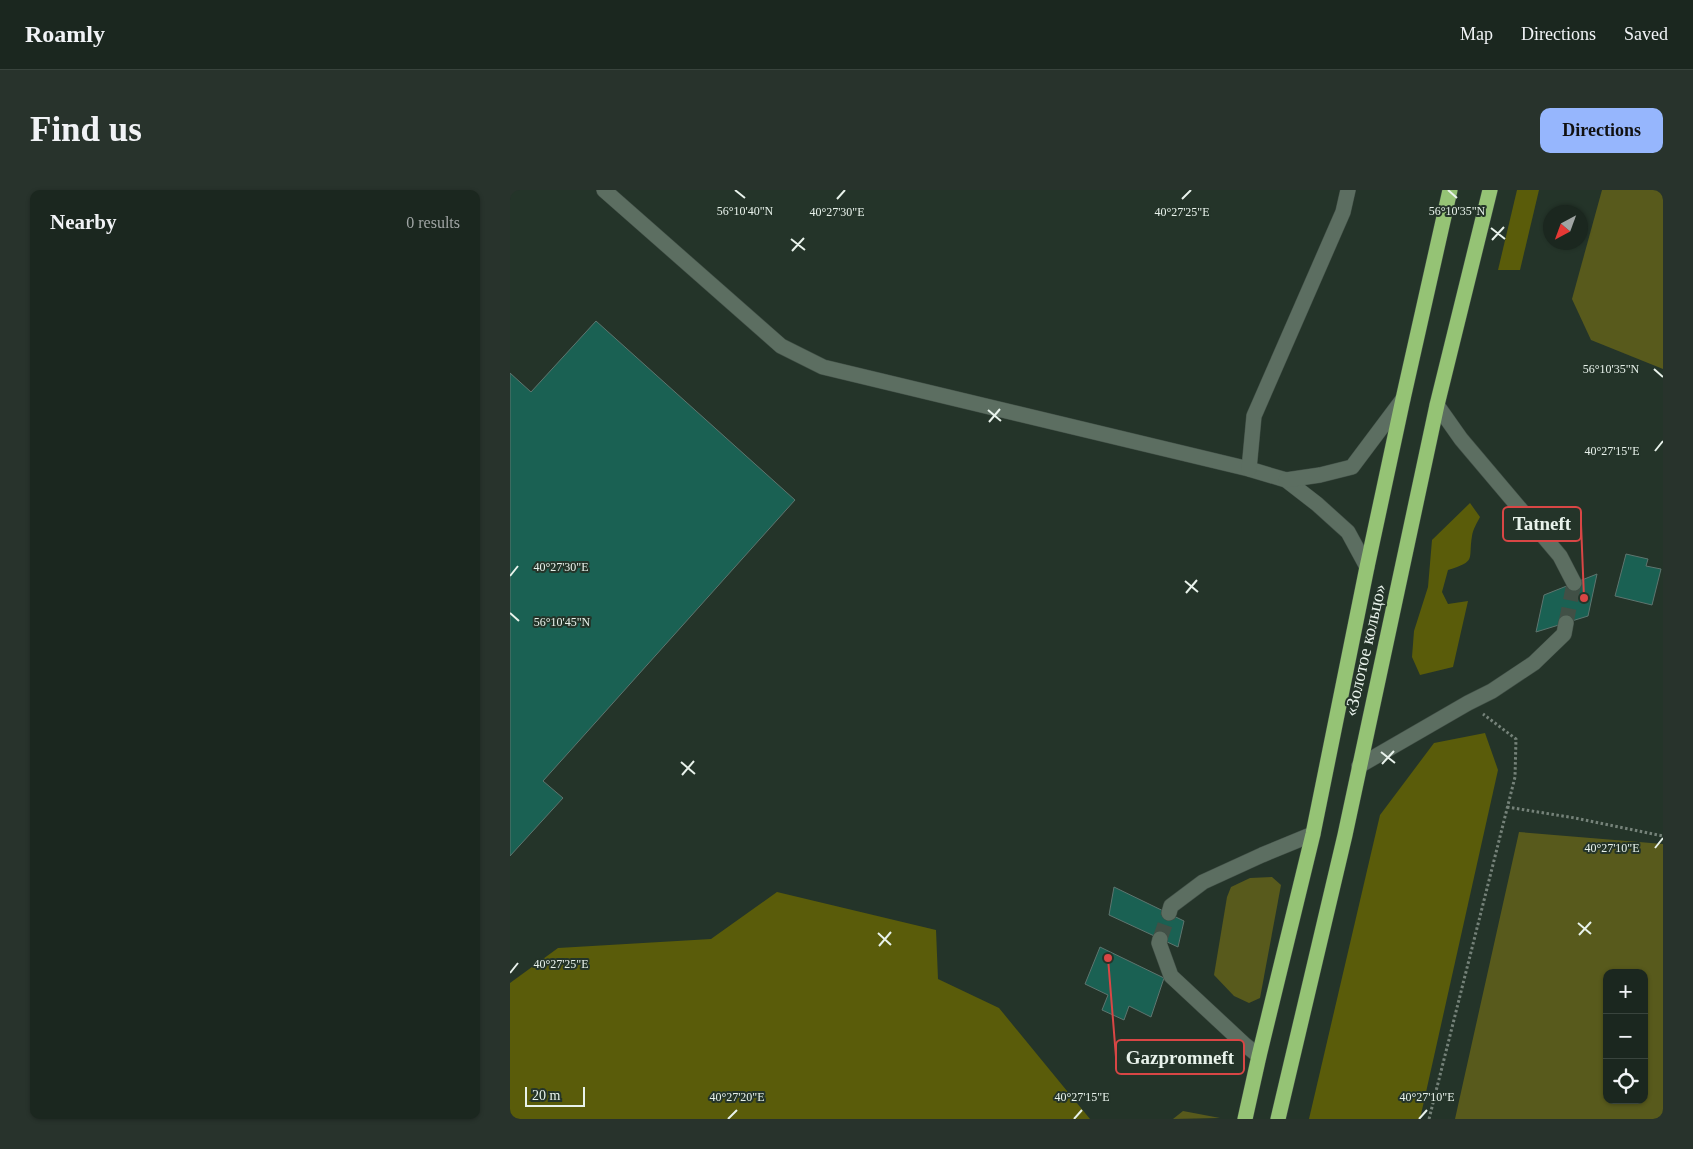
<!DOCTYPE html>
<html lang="en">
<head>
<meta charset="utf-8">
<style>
	:root { --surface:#1b271f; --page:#28332c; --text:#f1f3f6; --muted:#a0a5a4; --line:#39443d; --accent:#96b6fd }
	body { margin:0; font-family:"Times New Roman",serif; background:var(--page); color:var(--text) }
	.controls { position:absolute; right:15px; bottom:15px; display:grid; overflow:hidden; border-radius:10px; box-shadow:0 1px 4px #0004 }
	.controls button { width:45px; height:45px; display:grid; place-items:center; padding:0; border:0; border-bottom:1px solid var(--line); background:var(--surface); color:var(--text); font:25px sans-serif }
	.compass { position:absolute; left:1033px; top:15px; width:45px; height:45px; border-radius:50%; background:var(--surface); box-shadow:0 1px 4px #0004; rotate:221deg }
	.scale { position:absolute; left:15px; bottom:12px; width:60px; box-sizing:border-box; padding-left:5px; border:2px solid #e8f2eb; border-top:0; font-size:14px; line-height:18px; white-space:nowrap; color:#e8f2eb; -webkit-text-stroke:4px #243429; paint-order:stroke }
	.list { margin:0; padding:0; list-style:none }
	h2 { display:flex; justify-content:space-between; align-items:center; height:65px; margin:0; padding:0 20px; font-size:21px }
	h2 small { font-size:16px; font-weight:400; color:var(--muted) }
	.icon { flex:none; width:28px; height:28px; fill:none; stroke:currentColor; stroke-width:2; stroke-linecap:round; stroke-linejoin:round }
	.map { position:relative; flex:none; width:1153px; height:929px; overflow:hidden; border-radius:10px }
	header { display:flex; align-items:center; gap:30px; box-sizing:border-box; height:70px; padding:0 25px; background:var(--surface); border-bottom:1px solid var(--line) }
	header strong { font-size:24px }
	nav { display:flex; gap:28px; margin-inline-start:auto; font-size:18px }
	.intro { display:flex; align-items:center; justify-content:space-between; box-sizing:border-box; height:120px; padding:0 30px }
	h1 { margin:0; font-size:35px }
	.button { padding:12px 22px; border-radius:10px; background:var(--accent); color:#111; font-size:18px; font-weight:700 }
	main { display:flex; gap:30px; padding:0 30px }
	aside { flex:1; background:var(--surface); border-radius:10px; box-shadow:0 1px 4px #0004 }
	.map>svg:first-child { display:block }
</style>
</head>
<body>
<header>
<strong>Roamly</strong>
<nav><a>Map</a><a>Directions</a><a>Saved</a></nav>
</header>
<div class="intro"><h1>Find us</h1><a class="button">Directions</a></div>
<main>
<aside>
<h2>Nearby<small>0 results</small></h2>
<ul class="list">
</ul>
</aside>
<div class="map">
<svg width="1153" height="929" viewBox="0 0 1153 929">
	<rect width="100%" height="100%" fill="#243429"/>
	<!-- green -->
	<g fill="#585a1c" fill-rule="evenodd">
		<path d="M 1092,0 L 1153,0 L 1153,179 L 1081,150 L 1062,109 Z"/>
		<path d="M 1009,642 L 1153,654 L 1153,929 L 945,929 ZM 1097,783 L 1134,783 L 1134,910 L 1097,910 Z"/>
		<path d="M 762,687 L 771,695 L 750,808 L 739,813 L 724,806 L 704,785 L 717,707 L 721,697 L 740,688 Z"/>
		<path d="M 673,921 L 710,928 L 663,929 Z"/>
	</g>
	<!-- forest -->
	<g fill="#5a5c0a">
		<path d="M 1007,0 L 1029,0 L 1010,80 L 988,80 Z"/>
		<path d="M 960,313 L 970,327 C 967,333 963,339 962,346 C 958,370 967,371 938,380 L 932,402 L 938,414 L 958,411 L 943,477 L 910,485 L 902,467 L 904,441 L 918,397 L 922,350 Z"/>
		<path d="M 975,543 L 988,580 L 910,929 L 799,929 L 870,625 L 924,553 Z"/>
		<path d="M 267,702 L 426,740 L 428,789 L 489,818 L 580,929 L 0,929 L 0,793 L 48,758 L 201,749 Z"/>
	</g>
	<!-- building -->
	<g fill="#1a6153" stroke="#5e756f">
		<path d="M 86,131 L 285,310 L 33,591 L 53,608 L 0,666 L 0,183 L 21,202 Z"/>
		<path d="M 1116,364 L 1138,369 L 1136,376 L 1151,379 L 1142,415 L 1105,406 Z"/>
		<path d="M 1087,384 L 1078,426 L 1026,442 L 1034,405 Z"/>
		<path d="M 604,697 L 674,731 L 668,757 L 599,725 Z"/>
		<path d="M 590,757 L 654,788 L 641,827 L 619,816 L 614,830 L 592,820 L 598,805 L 575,794 Z"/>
	</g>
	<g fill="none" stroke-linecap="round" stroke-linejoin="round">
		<!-- minor-tunnel -->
		<g stroke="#415046" stroke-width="15" stroke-dasharray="15 8" stroke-linecap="butt">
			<path d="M 1056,433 L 1064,393"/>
			<path d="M 650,749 L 659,723"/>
		</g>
		<defs>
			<g id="minor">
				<path d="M 94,0 L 271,156 L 313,177 L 739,279 L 776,290 L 807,314 L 838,342 L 857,377"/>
				<path d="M 927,215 L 951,249 L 1050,366 L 1064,393"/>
				<path d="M 739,279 L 744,226 L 833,22 L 838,0"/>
				<path d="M 776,290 L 810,285 L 842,277 L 893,209"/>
				<path d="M 849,576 L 958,513 L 982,501 L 1024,473 L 1054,444 L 1056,433"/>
				<path d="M 659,723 L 661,716 L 693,692 L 752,665 L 803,644"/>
				<path d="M 650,749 L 649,753 L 661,786 L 734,854 L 749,866"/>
			</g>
			<g id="highway">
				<path d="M 735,929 L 749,866 L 803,644 L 857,377 L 893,209 L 940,0"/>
				<path d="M 768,929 L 835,645 L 927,215 L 980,0"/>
			</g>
		</defs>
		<!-- minor casing -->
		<use href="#minor" stroke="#414f46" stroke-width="16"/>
		<!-- highway casing -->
		<use href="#highway" stroke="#414f46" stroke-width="16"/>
		<!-- path -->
		<g stroke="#758279" stroke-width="3" stroke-dasharray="2.5 2.5" stroke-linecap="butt">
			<path d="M 997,617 L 1065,628 L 1153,646"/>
			<path d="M 919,929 L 1005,587 L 1006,549 L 973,524"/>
		</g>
		<!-- minor -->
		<use href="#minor" stroke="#5c6e61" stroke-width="15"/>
		<!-- highway -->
		<use href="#highway" stroke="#95c375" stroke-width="15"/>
	</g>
	<!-- ticks -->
	<path fill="none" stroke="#e8f2eb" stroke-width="2" d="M 225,0 L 235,8M 938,0 L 947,8M 327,9 L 335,0M 672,9 L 681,0M 981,38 L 995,49M 281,49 L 295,60M 982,50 L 994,37M 282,61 L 294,48M 1144,179 L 1153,187M 478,220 L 491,231M 479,232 L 490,219M 1145,261 L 1153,251M 0,386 L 8,376M 675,391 L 688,402M 676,403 L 687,390M 0,423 L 9,431M 871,562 L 885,573M 171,572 L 185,584M 872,574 L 884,561M 172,585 L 184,571M 1145,658 L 1153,648M 1068,733 L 1081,744M 368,743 L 381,755M 1069,745 L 1081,732M 369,756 L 381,742M 0,783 L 8,773M 218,929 L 227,920M 564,929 L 572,920M 909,929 L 917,920"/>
	<g text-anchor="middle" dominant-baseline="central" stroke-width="4" stroke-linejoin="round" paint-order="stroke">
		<!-- street labels -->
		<g font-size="18" fill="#e8f2eb" stroke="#243429">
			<text transform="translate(855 460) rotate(-77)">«Золотое кольцо»</text>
		</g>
	</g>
	<g font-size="12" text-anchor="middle" fill="#e8f2eb" stroke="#243429" stroke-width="4" stroke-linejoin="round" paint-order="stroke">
		<text x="235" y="25">56°10'40"N</text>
		<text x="947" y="25">56°10'35"N</text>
		<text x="327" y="26">40°27'30"E</text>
		<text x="672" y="26">40°27'25"E</text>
		<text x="1101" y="183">56°10'35"N</text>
		<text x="1102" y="265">40°27'15"E</text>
		<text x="51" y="381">40°27'30"E</text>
		<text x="52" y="436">56°10'45"N</text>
		<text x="1102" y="662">40°27'10"E</text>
		<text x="51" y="778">40°27'25"E</text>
		<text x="227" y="911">40°27'20"E</text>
		<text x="572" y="911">40°27'15"E</text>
		<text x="917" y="911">40°27'10"E</text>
	</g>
	<!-- callouts -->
	<path fill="none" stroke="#d94645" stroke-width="2" d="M1074 408L1071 334M598 768L606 867"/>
	<g fill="#d94645" stroke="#243429" stroke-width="2">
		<circle cx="1074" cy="408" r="5"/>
		<circle cx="598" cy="768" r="5"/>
	</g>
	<g fill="#243429" stroke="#d94645" stroke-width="2">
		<rect x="993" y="317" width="78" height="34" rx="5"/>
		<rect x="606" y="850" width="128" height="34" rx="5"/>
	</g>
	<g font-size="19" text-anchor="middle" font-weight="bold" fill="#e8f2eb">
		<text x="1032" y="340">Tatneft</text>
		<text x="670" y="874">Gazpromneft</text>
	</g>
</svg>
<div class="controls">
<button>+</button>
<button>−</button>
<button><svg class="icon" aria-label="locate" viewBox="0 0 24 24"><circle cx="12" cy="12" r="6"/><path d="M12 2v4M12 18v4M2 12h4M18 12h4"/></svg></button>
</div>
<svg class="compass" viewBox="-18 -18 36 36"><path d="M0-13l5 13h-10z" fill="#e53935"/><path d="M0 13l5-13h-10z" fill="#a0a5a4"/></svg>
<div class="scale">20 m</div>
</div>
</main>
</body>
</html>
